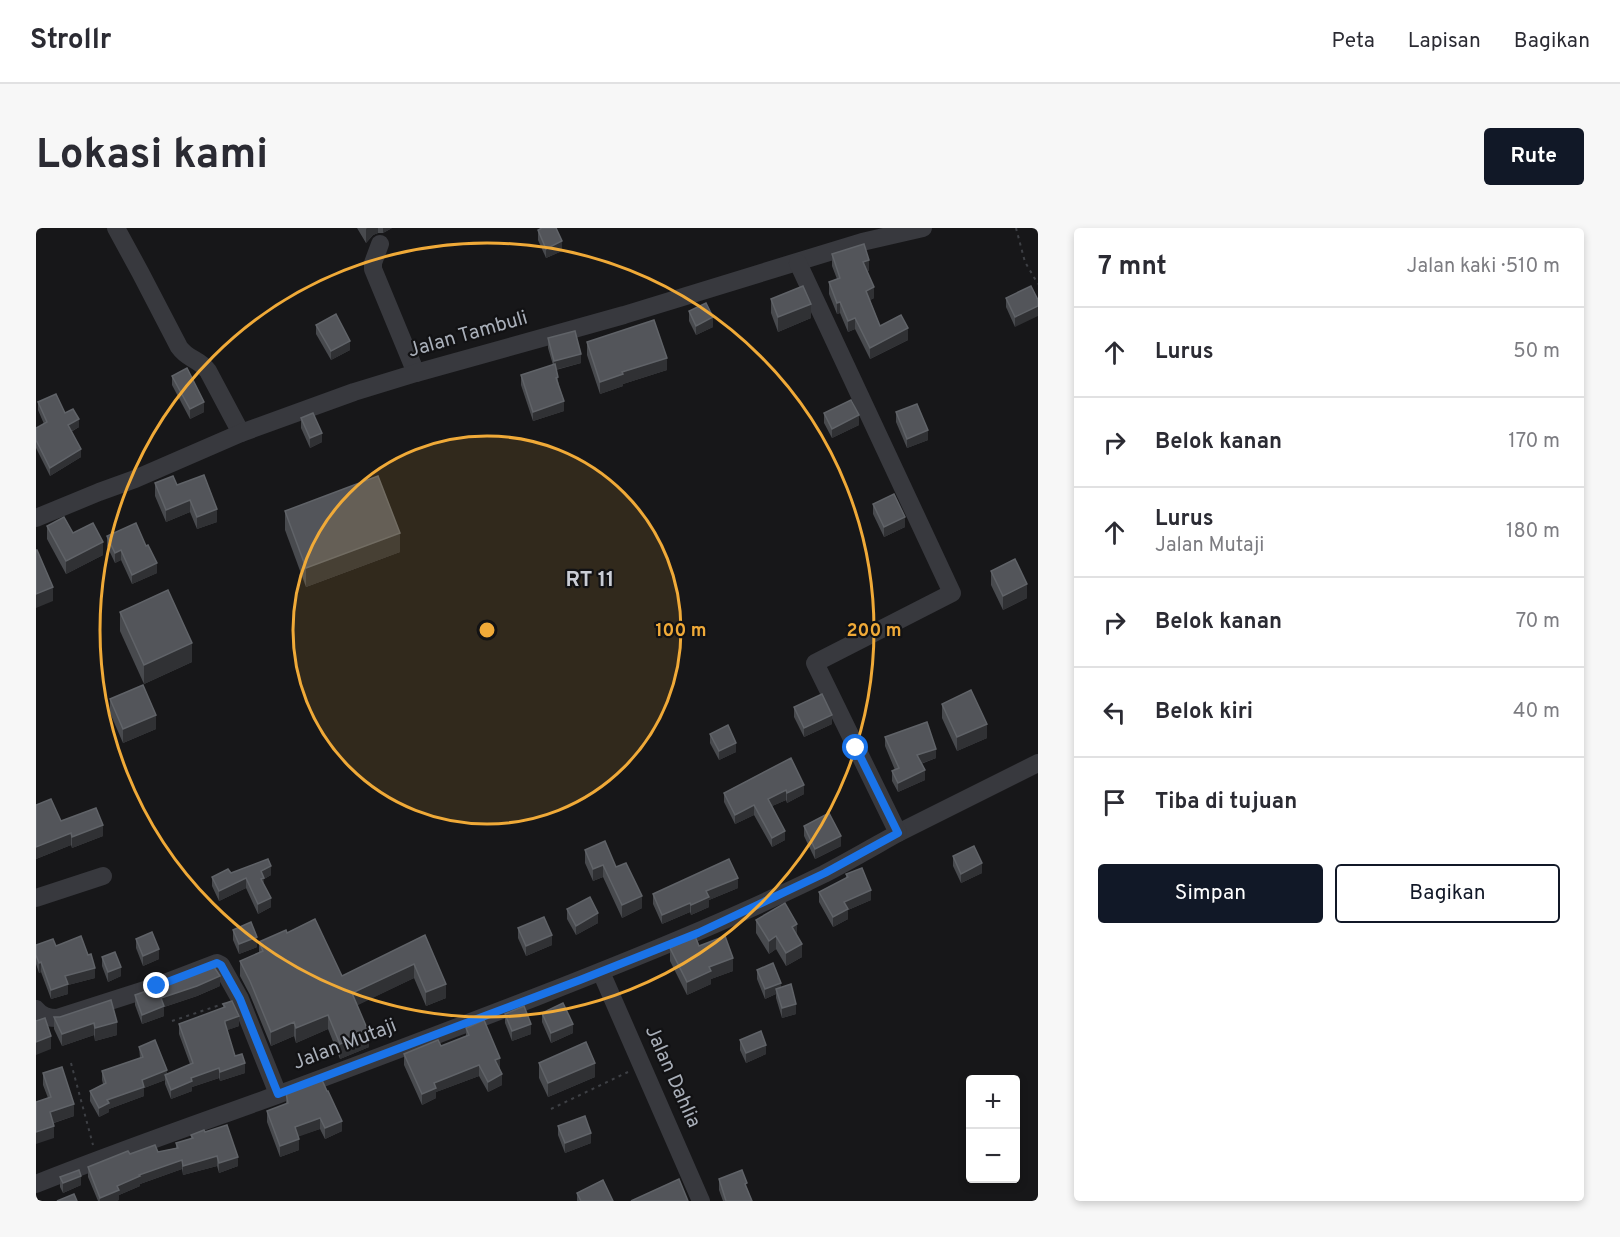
<!DOCTYPE html>
<html lang="id">
<head>
<meta charset="utf-8">
<style>
	:root { --surface:#fff; --page:#f7f7f7; --text:#2b2b33; --muted:#7c7c81; --line:#e1e1e2; --accent:#111827 }
	body { margin:0; font-family:Overpass,sans-serif; background:var(--page); color:var(--text) }
	.controls { position:absolute; right:18px; bottom:18px; display:grid; overflow:hidden; border-radius:6px; box-shadow:0 3px 9px #0003 }
	.controls button { width:54px; height:54px; display:grid; place-items:center; padding:0; border:0; border-bottom:2px solid var(--line); background:var(--surface); color:var(--text); font:30px sans-serif }
	.stop { position:absolute; width:18px; height:18px; margin:-14px; border:4px solid #1a73e8; border-radius:50%; background:#fff }
	.stop.end { background:#1a73e8; border-color:#fff; box-shadow:0 2px 6px #0008 }
	.list { margin:0; padding:0; list-style:none }
	h2 { display:flex; justify-content:space-between; align-items:center; height:78px; margin:0; padding:0 24px; font-size:26px }
	h2 small { font-size:20px; font-weight:400; color:var(--muted) }
	.list li { display:grid; grid-template-columns:39px 1fr auto; gap:18px; align-items:center; box-sizing:border-box; height:90px; padding:0 24px; border-top:2px solid var(--line) }
	.list b { display:block; font-size:22px; white-space:nowrap }
	.list p { margin:0; font-size:20px; white-space:nowrap; color:var(--muted) }
	.list em { font-size:20px; font-style:normal; color:var(--muted) }
	.actions { display:flex; gap:12px; padding:18px 24px }
	.actions a { flex:1; padding:14px 0; border:2px solid var(--accent); border-radius:6px; text-align:center; font-size:21px; color:var(--accent) }
	.actions .main { background:var(--accent); color:#fff }
	.icon { flex:none; width:33px; height:33px; fill:none; stroke:currentColor; stroke-width:2; stroke-linecap:round; stroke-linejoin:round }
	.map { position:relative; flex:none; width:1002px; height:973px; overflow:hidden; border-radius:6px }
	header { display:flex; align-items:center; gap:36px; box-sizing:border-box; height:84px; padding:0 30px; background:var(--surface); border-bottom:2px solid var(--line) }
	header strong { font-size:28px }
	nav { display:flex; gap:33px; margin-inline-start:auto; font-size:21px }
	.intro { display:flex; align-items:center; justify-content:space-between; box-sizing:border-box; height:144px; padding:0 36px }
	h1 { margin:0; font-size:42px }
	.button { padding:15px 27px; border-radius:6px; background:var(--accent); color:#fff; font-size:21px; font-weight:700 }
	main { display:flex; gap:36px; padding:0 36px }
	aside { flex:1; background:var(--surface); border-radius:6px; box-shadow:0 3px 9px #0003 }
	.map>svg:first-child { display:block }
</style>
</head>
<body>
<header>
<strong>Strollr</strong>
<nav><a>Peta</a><a>Lapisan</a><a>Bagikan</a></nav>
</header>
<div class="intro"><h1>Lokasi kami</h1><a class="button">Rute</a></div>
<main>
<div class="map">
<svg width="1002" height="973" viewBox="0 0 1002 973">
	<rect width="100%" height="100%" fill="#171719"/>
	<g fill="none" stroke-linecap="round" stroke-linejoin="round">
		<!-- path -->
		<g stroke="#3e4045" stroke-width="2" stroke-dasharray="3 4.5" stroke-linecap="butt">
			<path d="M 980,0 L 989,34 L 1002,56"/>
			<path d="M 136,793 L 190,775"/>
			<path d="M 35,835 L 57,917"/>
			<path d="M 515,881 L 592,844"/>
		</g>
		<!-- minor -->
		<g stroke="#38393e" stroke-width="18">
			<path d="M 80,0 L 104,44 L 143,119 C 152,132 162,130 172,143 L 205,205"/>
			<path d="M 344,16 L 337,35 L 337,41 L 380,145"/>
			<path d="M 0,290 L 63,264 L 99,251 L 205,205 L 318,164 L 380,145 L 588,87 L 826,14 L 887,0"/>
			<path d="M 862,605 L 1002,535"/>
			<path d="M 0,670 L 67,648"/>
			<path d="M 565,744 L 665,973"/>
			<path d="M 0,781 C 5,788 12,790 21,790 L 121,758 L 181,735 L 185,737 L 204,771 L 242,866"/>
			<path d="M 0,956 C 80,924 161,896 241,867 C 328,835 414,802 500,769 C 597,731 694,692 788,646 C 813,633 837,619 862,605 L 779,435 L 916,365 L 762,35"/>
		</g>
	</g>
	<!-- wall -->
	<g fill="#484a4e">
		<path d="M 321,0 L 356,0 L 347,5 L 342,5 L 337,7 L 330,15 Z"/>
		<path d="M 502,2 L 526,23 L 510,30 L 502,12 Z"/>
		<path d="M 796,26 L 833,43 L 831,43 L 838,70 L 834,72 L 844,98 L 872,112 L 834,131 L 819,101 L 812,104 L 804,85 L 801,86 L 793,66 L 793,54 L 801,51 L 796,38 Z"/>
		<path d="M 995,58 L 979,99 L 970,79 L 970,70 Z"/>
		<path d="M 735,71 L 775,90 L 742,104 L 735,85 Z"/>
		<path d="M 653,83 L 677,99 L 660,107 L 653,93 Z"/>
		<path d="M 280,97 L 314,122 L 295,132 L 280,106 Z"/>
		<path d="M 512,110 L 545,135 L 520,142 L 528,183 L 497,193 L 485,157 L 485,147 L 517,137 L 512,120 Z"/>
		<path d="M 551,114 L 631,142 L 587,156 L 587,158 L 564,166 L 551,127 Z"/>
		<path d="M 136,148 L 168,184 L 154,191 L 136,157 Z"/>
		<path d="M 2,174 L 29,185 L 43,199 L 35,204 L 45,229 L 14,248 L 0,220 L 0,200 L 8,196 L 2,182 Z"/>
		<path d="M 860,184 L 892,212 L 871,220 L 860,194 Z"/>
		<path d="M 788,185 L 823,197 L 796,210 L 788,195 Z"/>
		<path d="M 265,190 L 286,214 L 274,220 L 265,200 Z"/>
		<path d="M 119,255 L 141,257 L 181,294 L 161,301 L 154,284 L 130,294 L 119,268 Z"/>
		<path d="M 837,276 L 869,299 L 848,309 L 837,286 Z"/>
		<path d="M 249,283 L 364,324 L 270,359 L 249,302 Z"/>
		<path d="M 11,298 L 37,305 L 67,327 L 30,346 L 11,311 Z"/>
		<path d="M 71,308 L 121,345 L 96,356 L 85,332 L 79,335 L 71,318 Z"/>
		<path d="M 955,343 L 991,370 L 967,382 L 955,357 Z"/>
		<path d="M 84,384 L 156,434 L 108,456 L 84,403 Z"/>
		<path d="M 74,471 L 120,501 L 87,515 L 74,485 Z"/>
		<path d="M 906,476 L 951,510 L 921,523 L 906,490 Z"/>
		<path d="M 758,479 L 796,496 L 768,509 L 758,489 Z"/>
		<path d="M 674,506 L 700,524 L 683,532 L 674,515 Z"/>
		<path d="M 849,509 L 900,530 L 885,536 L 889,552 L 862,564 L 856,553 L 856,543 L 859,542 L 849,518 Z"/>
		<path d="M 755,530 L 768,566 L 751,575 L 750,572 L 736,578 L 749,612 L 736,619 L 718,587 L 699,596 L 688,574 L 688,565 Z"/>
		<path d="M 0,577 L 25,593 L 67,608 L 36,620 L 35,617 L 0,631 Z"/>
		<path d="M 768,598 L 805,618 L 779,631 L 768,608 Z"/>
		<path d="M 549,622 L 580,639 L 606,680 L 586,690 L 567,649 L 557,653 L 549,635 Z"/>
		<path d="M 917,628 L 946,645 L 925,655 L 917,638 Z"/>
		<path d="M 195,645 L 235,647 L 228,651 L 228,656 L 235,679 L 222,686 L 210,660 L 183,673 L 176,658 L 176,649 Z"/>
		<path d="M 810,646 L 835,672 L 812,682 L 812,691 L 797,699 L 783,674 L 783,664 L 810,650 Z"/>
		<path d="M 702,660 L 673,672 L 673,679 L 655,687 L 654,684 L 626,696 L 617,676 L 617,666 Z"/>
		<path d="M 531,681 L 562,695 L 540,707 L 531,691 Z"/>
		<path d="M 720,692 L 761,708 L 766,729 L 750,738 L 740,721 L 733,726 L 720,705 Z"/>
		<path d="M 482,700 L 516,717 L 490,728 L 482,710 Z"/>
		<path d="M 197,702 L 221,719 L 203,726 L 197,712 Z"/>
		<path d="M 251,705 L 306,748 L 389,707 L 410,770 L 390,778 L 378,750 L 321,777 L 333,819 L 304,831 L 292,801 L 260,815 L 258,808 L 235,818 L 214,767 L 204,748 L 204,733 L 223,725 L 223,714 Z"/>
		<path d="M 100,711 L 123,731 L 107,738 L 100,720 Z"/>
		<path d="M 0,717 L 20,718 L 59,750 L 32,757 L 32,766 L 15,771 L 5,744 L 3,745 L 0,736 Z"/>
		<path d="M 663,718 L 697,743 L 675,751 L 675,756 L 651,767 L 634,733 L 634,720 Z"/>
		<path d="M 66,729 L 85,748 L 72,754 L 66,738 Z"/>
		<path d="M 721,742 L 745,759 L 760,786 L 746,790 L 740,770 L 740,766 L 729,771 L 721,751 Z"/>
		<path d="M 184,758 L 161,768 L 128,779 L 128,788 L 106,796 L 99,777 L 99,767 Z"/>
		<path d="M 75,772 L 81,807 L 59,813 L 58,807 L 26,818 L 18,801 L 18,789 L 24,789 Z"/>
		<path d="M 187,776 L 203,798 L 191,802 L 199,828 L 209,845 L 184,853 L 183,850 L 156,859 L 156,863 L 135,871 L 129,856 L 129,852 L 108,860 L 108,868 L 73,881 L 73,884 L 63,889 L 54,873 L 54,863 L 67,856 L 66,852 L 66,843 L 104,830 L 103,819 L 131,846 L 154,836 L 143,806 L 143,796 L 187,780 Z"/>
		<path d="M 506,785 L 537,805 L 515,815 L 506,794 Z"/>
		<path d="M 469,786 L 495,806 L 476,813 L 469,795 Z"/>
		<path d="M 430,800 L 464,840 L 463,840 L 466,857 L 452,864 L 443,848 L 400,864 L 400,870 L 386,877 L 368,837 L 368,826 L 405,818 L 430,808 Z"/>
		<path d="M 704,812 L 730,826 L 710,835 L 704,822 Z"/>
		<path d="M 503,835 L 559,849 L 512,869 L 503,850 Z"/>
		<path d="M 7,845 L 38,888 L 18,895 L 18,910 L 12,870 L 7,857 Z"/>
		<path d="M 250,865 L 306,903 L 289,911 L 284,901 L 262,908 L 263,922 L 244,929 L 231,894 L 231,883 L 250,876 Z"/>
		<path d="M 522,898 L 555,915 L 529,925 L 522,907 Z"/>
		<path d="M 169,904 L 202,938 L 183,945 L 181,938 L 147,947 L 146,941 L 104,956 L 104,958 L 83,967 L 83,972 L 80,973 L 62,973 L 52,949 L 52,939 L 94,926 L 122,924 L 140,920 L 140,915 L 155,911 L 155,907 Z"/>
		<path d="M 24,949 L 45,957 L 27,965 L 24,959 Z"/>
		<path d="M 683,951 L 711,960 L 716,973 L 687,973 L 683,962 Z"/>
		<path d="M 541,965 L 577,973 L 541,973 Z"/>
	</g>
	<!-- shaded-wall -->
	<g fill="#303134">
		<path d="M 331,0 L 342,0 L 342,5 L 337,7 L 330,15 L 330,1 Z"/>
		<path d="M 347,0 L 356,0 L 347,5 Z"/>
		<path d="M 526,13 L 526,23 L 510,30 L 510,21 Z"/>
		<path d="M 833,32 L 833,43 L 827,45 L 827,34 Z"/>
		<path d="M 838,59 L 838,70 L 830,74 L 830,63 Z"/>
		<path d="M 804,74 L 804,85 L 801,86 L 801,75 Z"/>
		<path d="M 775,76 L 775,90 L 742,104 L 742,89 Z"/>
		<path d="M 1002,78 L 1002,88 L 979,99 L 979,89 Z"/>
		<path d="M 677,89 L 677,99 L 660,107 L 660,98 Z"/>
		<path d="M 819,90 L 819,101 L 812,104 L 812,93 Z"/>
		<path d="M 872,100 L 872,112 L 834,131 L 834,120 Z"/>
		<path d="M 314,113 L 314,122 L 295,132 L 295,123 Z"/>
		<path d="M 545,126 L 545,135 L 518,142 L 518,133 Z"/>
		<path d="M 631,130 L 631,142 L 587,156 L 587,158 L 564,166 L 564,154 L 586,144 Z"/>
		<path d="M 528,173 L 528,183 L 497,193 L 497,184 Z"/>
		<path d="M 168,174 L 168,184 L 154,191 L 154,181 Z"/>
		<path d="M 823,187 L 823,197 L 796,210 L 796,201 Z"/>
		<path d="M 43,191 L 43,199 L 32,205 L 32,197 Z"/>
		<path d="M 892,202 L 892,212 L 871,220 L 871,211 Z"/>
		<path d="M 286,205 L 286,214 L 274,220 L 274,210 Z"/>
		<path d="M 45,221 L 45,229 L 14,248 L 14,240 Z"/>
		<path d="M 154,272 L 154,284 L 130,294 L 130,282 Z"/>
		<path d="M 181,281 L 181,294 L 161,301 L 161,289 Z"/>
		<path d="M 869,289 L 869,299 L 848,309 L 848,299 Z"/>
		<path d="M 364,305 L 364,324 L 270,359 L 270,340 Z"/>
		<path d="M 67,314 L 67,327 L 30,346 L 30,333 Z"/>
		<path d="M 85,322 L 85,332 L 79,335 L 79,325 Z"/>
		<path d="M 121,335 L 121,345 L 96,356 L 96,347 Z"/>
		<path d="M 991,356 L 991,370 L 967,382 L 967,368 Z"/>
		<path d="M 17,359 L 17,373 L 0,380 L 0,366 Z"/>
		<path d="M 156,415 L 156,434 L 108,456 L 108,437 Z"/>
		<path d="M 120,487 L 120,501 L 87,515 L 87,501 Z"/>
		<path d="M 796,487 L 796,496 L 768,509 L 768,500 Z"/>
		<path d="M 951,496 L 951,510 L 921,523 L 921,509 Z"/>
		<path d="M 700,515 L 700,524 L 683,532 L 683,523 Z"/>
		<path d="M 900,521 L 900,530 L 881,537 L 881,527 Z"/>
		<path d="M 889,542 L 889,552 L 862,564 L 862,555 Z"/>
		<path d="M 768,557 L 768,566 L 751,575 L 751,565 Z"/>
		<path d="M 750,562 L 750,572 L 732,580 L 732,571 Z"/>
		<path d="M 718,577 L 718,587 L 699,596 L 699,587 Z"/>
		<path d="M 67,597 L 67,608 L 36,620 L 36,609 Z"/>
		<path d="M 749,603 L 749,612 L 736,619 L 736,610 Z"/>
		<path d="M 35,605 L 35,617 L 0,631 L 0,619 Z"/>
		<path d="M 805,608 L 805,618 L 779,631 L 779,621 Z"/>
		<path d="M 946,635 L 946,645 L 925,655 L 925,646 Z"/>
		<path d="M 567,637 L 567,649 L 557,653 L 557,641 Z"/>
		<path d="M 235,638 L 235,647 L 228,651 L 228,660 L 225,660 L 225,643 Z"/>
		<path d="M 210,650 L 210,660 L 183,673 L 183,663 Z"/>
		<path d="M 702,650 L 702,660 L 673,672 L 673,679 L 655,687 L 655,677 L 670,663 Z"/>
		<path d="M 835,662 L 835,672 L 812,682 L 812,691 L 797,699 L 797,689 L 808,674 Z"/>
		<path d="M 606,668 L 606,680 L 586,690 L 586,677 Z"/>
		<path d="M 235,670 L 235,679 L 222,686 L 222,676 Z"/>
		<path d="M 654,675 L 654,684 L 626,696 L 626,687 Z"/>
		<path d="M 562,685 L 562,695 L 540,707 L 540,698 Z"/>
		<path d="M 761,696 L 761,709 L 756,699 Z"/>
		<path d="M 516,707 L 516,717 L 490,728 L 490,718 Z"/>
		<path d="M 740,708 L 740,721 L 733,726 L 733,713 Z"/>
		<path d="M 221,709 L 221,719 L 203,726 L 203,716 Z"/>
		<path d="M 766,716 L 766,729 L 750,738 L 750,725 Z"/>
		<path d="M 123,721 L 123,731 L 107,738 L 107,728 Z"/>
		<path d="M 697,730 L 697,743 L 675,751 L 675,756 L 651,767 L 651,754 L 673,739 Z"/>
		<path d="M 5,734 L 5,744 L 3,745 L 3,735 Z"/>
		<path d="M 378,736 L 378,750 L 316,780 L 316,765 Z"/>
		<path d="M 85,739 L 85,748 L 72,754 L 72,744 Z"/>
		<path d="M 59,740 L 59,750 L 32,757 L 32,766 L 15,771 L 15,762 L 29,748 Z"/>
		<path d="M 184,748 L 184,758 L 161,768 L 128,779 L 128,788 L 106,796 L 106,787 L 125,770 Z"/>
		<path d="M 745,755 L 745,765 L 740,761 L 740,766 L 729,771 L 729,761 Z"/>
		<path d="M 410,756 L 410,770 L 390,778 L 390,764 Z"/>
		<path d="M 760,776 L 760,786 L 746,790 L 746,780 Z"/>
		<path d="M 292,787 L 292,801 L 260,815 L 260,800 Z"/>
		<path d="M 203,788 L 203,798 L 189,803 L 189,793 Z"/>
		<path d="M 81,794 L 81,807 L 59,813 L 59,800 Z"/>
		<path d="M 258,794 L 258,808 L 235,818 L 235,804 Z"/>
		<path d="M 58,795 L 58,807 L 26,818 L 26,806 Z"/>
		<path d="M 495,796 L 495,806 L 476,813 L 476,803 Z"/>
		<path d="M 537,796 L 537,805 L 515,815 L 515,805 Z"/>
		<path d="M 333,805 L 333,819 L 304,831 L 304,816 Z"/>
		<path d="M 15,808 L 15,821 L 0,827 L 0,814 Z"/>
		<path d="M 730,817 L 730,826 L 710,835 L 710,825 Z"/>
		<path d="M 464,830 L 464,840 L 459,842 L 459,832 Z"/>
		<path d="M 209,835 L 209,845 L 184,853 L 184,844 Z"/>
		<path d="M 559,835 L 559,849 L 512,869 L 512,855 Z"/>
		<path d="M 443,837 L 443,848 L 400,864 L 400,870 L 386,877 L 386,866 L 398,855 Z"/>
		<path d="M 183,840 L 183,850 L 156,859 L 156,863 L 135,871 L 135,862 L 155,850 Z"/>
		<path d="M 131,842 L 131,851 L 129,847 L 129,852 L 108,860 L 108,868 L 73,881 L 73,884 L 63,889 L 63,880 L 71,872 L 106,852 Z"/>
		<path d="M 466,846 L 466,857 L 452,864 L 452,854 Z"/>
		<path d="M 38,876 L 38,888 L 14,896 L 14,884 Z"/>
		<path d="M 284,890 L 284,901 L 259,910 L 259,899 Z"/>
		<path d="M 306,893 L 306,903 L 289,911 L 289,900 Z"/>
		<path d="M 18,898 L 18,910 L 0,916 L 0,904 Z"/>
		<path d="M 555,905 L 555,915 L 529,925 L 529,915 Z"/>
		<path d="M 263,911 L 263,922 L 244,929 L 244,918 Z"/>
		<path d="M 181,928 L 181,938 L 147,947 L 147,938 Z"/>
		<path d="M 202,929 L 202,938 L 183,945 L 183,935 Z"/>
		<path d="M 146,932 L 146,941 L 104,956 L 104,958 L 83,967 L 83,972 L 80,973 L 64,973 L 64,970 L 81,958 L 103,947 Z"/>
		<path d="M 45,948 L 45,957 L 27,965 L 27,955 Z"/>
	</g>
	<!-- building -->
	<g fill="#53555a" stroke="#606368" stroke-width="1.5">
		<path d="M 506,0 L 520,0 L 526,13 L 510,21 L 502,2 Z"/>
		<path d="M 828,16 L 833,32 L 827,34 L 838,59 L 830,63 L 844,98 L 865,87 L 872,100 L 834,120 L 819,90 L 812,93 L 804,74 L 801,75 L 793,54 L 804,50 L 796,26 Z"/>
		<path d="M 767,58 L 775,76 L 742,89 L 735,71 Z"/>
		<path d="M 995,58 L 1002,72 L 1002,78 L 979,89 L 970,70 Z"/>
		<path d="M 670,75 L 677,89 L 660,98 L 653,83 Z"/>
		<path d="M 300,86 L 314,113 L 295,123 L 280,97 Z"/>
		<path d="M 618,92 L 631,130 L 586,144 L 587,146 L 564,154 L 551,114 Z"/>
		<path d="M 539,103 L 545,126 L 518,133 L 512,110 Z"/>
		<path d="M 519,136 L 522,149 L 520,150 L 528,173 L 497,184 L 485,147 Z"/>
		<path d="M 151,140 L 168,174 L 154,181 L 136,148 Z"/>
		<path d="M 20,166 L 29,185 L 37,181 L 43,191 L 32,197 L 45,221 L 14,240 L 0,212 L 0,200 L 11,194 L 2,174 Z"/>
		<path d="M 815,172 L 823,187 L 796,201 L 788,185 Z"/>
		<path d="M 881,176 L 892,202 L 871,211 L 860,184 Z"/>
		<path d="M 277,185 L 286,205 L 274,210 L 265,190 Z"/>
		<path d="M 168,247 L 181,281 L 161,289 L 154,272 L 130,282 L 119,255 L 137,248 L 141,257 Z"/>
		<path d="M 342,248 L 364,305 L 270,340 L 249,283 Z"/>
		<path d="M 858,266 L 869,289 L 848,299 L 837,276 Z"/>
		<path d="M 28,289 L 37,305 L 57,295 L 67,314 L 30,333 L 11,298 Z"/>
		<path d="M 100,295 L 110,318 L 112,317 L 121,335 L 96,347 L 85,322 L 79,325 L 71,308 Z"/>
		<path d="M 0,322 L 1,322 L 17,359 L 0,366 Z"/>
		<path d="M 979,331 L 991,356 L 967,368 L 955,343 Z"/>
		<path d="M 132,362 L 156,415 L 108,437 L 84,384 Z"/>
		<path d="M 107,457 L 120,487 L 87,501 L 74,471 Z"/>
		<path d="M 935,462 L 951,496 L 921,509 L 906,476 Z"/>
		<path d="M 786,466 L 796,487 L 768,500 L 758,479 Z"/>
		<path d="M 891,494 L 900,521 L 881,527 L 889,542 L 862,555 L 856,543 L 863,540 L 849,509 Z"/>
		<path d="M 692,497 L 700,515 L 683,523 L 674,506 Z"/>
		<path d="M 755,530 L 768,557 L 751,565 L 750,562 L 732,571 L 749,603 L 736,610 L 718,577 L 699,587 L 688,565 Z"/>
		<path d="M 15,571 L 25,593 L 60,580 L 67,597 L 36,609 L 35,605 L 0,619 L 0,577 Z"/>
		<path d="M 793,585 L 805,608 L 779,621 L 768,598 Z"/>
		<path d="M 569,613 L 580,639 L 590,635 L 606,668 L 586,677 L 567,637 L 557,641 L 549,622 Z"/>
		<path d="M 938,618 L 946,635 L 925,646 L 917,628 Z"/>
		<path d="M 232,631 L 235,638 L 225,643 L 228,650 L 225,651 L 235,670 L 222,676 L 210,650 L 183,663 L 176,649 L 192,641 L 195,645 Z"/>
		<path d="M 693,631 L 702,650 L 670,663 L 673,669 L 655,677 L 654,675 L 626,687 L 617,666 Z"/>
		<path d="M 826,640 L 835,662 L 808,674 L 812,681 L 797,689 L 783,664 L 812,649 L 810,646 Z"/>
		<path d="M 554,669 L 562,685 L 540,698 L 531,681 Z"/>
		<path d="M 749,675 L 761,696 L 756,699 L 766,716 L 750,725 L 740,708 L 733,713 L 720,692 Z"/>
		<path d="M 508,689 L 516,707 L 490,718 L 482,700 Z"/>
		<path d="M 279,691 L 306,748 L 389,707 L 410,756 L 390,764 L 378,736 L 316,765 L 333,805 L 304,816 L 292,787 L 260,800 L 258,794 L 235,804 L 214,753 L 204,733 L 227,723 L 223,714 L 250,702 L 251,705 Z"/>
		<path d="M 215,694 L 221,709 L 203,716 L 197,702 Z"/>
		<path d="M 116,704 L 123,721 L 107,728 L 100,711 Z"/>
		<path d="M 45,708 L 52,727 L 55,726 L 59,740 L 29,748 L 32,756 L 15,762 L 5,734 L 3,735 L 0,727 L 0,717 L 17,711 L 20,718 Z"/>
		<path d="M 659,708 L 663,718 L 689,708 L 697,730 L 673,739 L 675,743 L 651,754 L 634,720 Z"/>
		<path d="M 79,724 L 85,739 L 72,744 L 66,729 Z"/>
		<path d="M 737,735 L 745,755 L 729,761 L 721,742 Z"/>
		<path d="M 178,739 L 184,748 L 161,758 L 125,770 L 128,778 L 106,787 L 99,767 Z"/>
		<path d="M 755,756 L 760,776 L 746,780 L 740,761 Z"/>
		<path d="M 75,772 L 81,794 L 59,800 L 58,795 L 26,806 L 18,789 L 24,789 Z"/>
		<path d="M 196,773 L 203,788 L 189,793 L 189,795 L 199,828 L 206,826 L 209,835 L 184,844 L 183,840 L 155,850 L 156,853 L 135,862 L 129,847 L 157,835 L 143,796 L 189,779 L 187,776 Z"/>
		<path d="M 527,775 L 537,796 L 515,805 L 506,785 Z"/>
		<path d="M 488,778 L 495,796 L 476,803 L 469,786 Z"/>
		<path d="M 9,790 L 15,808 L 0,814 L 0,792 L 0,793 Z"/>
		<path d="M 448,792 L 464,830 L 459,832 L 466,846 L 452,854 L 443,837 L 398,855 L 400,860 L 386,866 L 368,826 L 402,812 L 405,818 L 433,807 L 430,800 Z"/>
		<path d="M 725,803 L 730,817 L 710,825 L 704,812 Z"/>
		<path d="M 119,812 L 131,842 L 106,852 L 108,859 L 71,872 L 73,875 L 63,880 L 54,863 L 70,855 L 66,843 L 107,829 L 103,819 Z"/>
		<path d="M 550,814 L 559,835 L 512,855 L 503,835 Z"/>
		<path d="M 26,839 L 38,876 L 14,884 L 18,898 L 0,904 L 0,874 L 15,869 L 7,845 Z"/>
		<path d="M 286,852 L 291,863 L 292,863 L 306,893 L 289,900 L 284,890 L 259,899 L 263,911 L 244,918 L 231,883 L 252,875 L 250,865 Z"/>
		<path d="M 549,888 L 555,905 L 529,915 L 522,898 Z"/>
		<path d="M 191,897 L 202,929 L 183,935 L 181,928 L 147,938 L 146,932 L 103,947 L 104,948 L 81,958 L 83,962 L 64,970 L 52,939 L 92,923 L 94,926 L 119,917 L 122,924 L 142,920 L 140,915 L 157,910 L 155,907 L 168,902 L 169,904 Z"/>
		<path d="M 43,942 L 45,948 L 27,955 L 24,949 Z"/>
		<path d="M 706,942 L 711,955 L 709,956 L 716,973 L 690,973 L 683,951 Z"/>
		<path d="M 643,951 L 652,973 L 595,973 Z"/>
		<path d="M 567,952 L 577,973 L 545,973 L 541,965 Z"/>
		<path d="M 38,966 L 41,973 L 21,973 Z"/>
	</g>
	<g fill="none" stroke-linecap="round" stroke-linejoin="round">
		<!-- route -->
		<path stroke="#1a73e8" stroke-width="8" d="M 121,758 L 181,735 L 185,737 L 204,771 L 242,866 L 544,752 L 662,705 L 789,645 L 862,605 L 820,520"/>
	</g>
	<!-- distance rings -->
	<circle cx="451" cy="402" r="194" fill="#f0aa38" fill-opacity=".12"/>
	<g fill="none" stroke="#f0aa38" stroke-width="3">
		<circle cx="451" cy="402" r="194"/>
		<circle cx="451" cy="402" r="387"/>
	</g>
	<g text-anchor="middle" dominant-baseline="central" stroke-width="4.5" stroke-linejoin="round" paint-order="stroke">
		<!-- street labels -->
		<g font-size="20" fill="#a9afb9" stroke="#121214">
			<text transform="translate(432 107) rotate(-16)">Jalan Tambuli</text>
			<text transform="translate(309 817) rotate(-21)">Jalan Mutaji</text>
			<text transform="translate(636 849) rotate(66)">Jalan Dahlia</text>
		</g>
		<!-- neighbourhood labels -->
		<g font-size="21" font-weight="bold" fill="#cacdd5" stroke="#121214">
			<text x="554" y="352">RT 11</text>
		</g>
	</g>
	<circle cx="451" cy="402" r="9" fill="#f0aa38" stroke="#121214" stroke-width="3"/>
	<g font-size="18" text-anchor="middle" font-weight="bold" fill="#f0aa38" stroke="#121214" stroke-width="4.5" stroke-linejoin="round" paint-order="stroke">
		<text x="645" y="408">100 m</text>
		<text x="838" y="408">200 m</text>
	</g>
</svg>
<div class="controls">
<button>+</button>
<button>−</button>
</div>
<div class="stop" style="left:820px;top:520px"></div>
<div class="stop end" style="left:121px;top:758px"></div>
</div>
<aside>
<h2>7 mnt<small>Jalan kaki · 510 m</small></h2>
<ul class="list">
<li><svg class="icon" aria-label="ahead" viewBox="0 0 24 24"><path d="M12 20V5M6 11l6-6 6 6"/></svg><div><b>Lurus</b></div><em>50 m</em></li>
<li><svg class="icon" aria-label="right" viewBox="0 0 24 24"><path d="M7 20v-9h11M14 6l5 5-5 5"/></svg><div><b>Belok kanan</b></div><em>170 m</em></li>
<li><svg class="icon" aria-label="ahead" viewBox="0 0 24 24"><path d="M12 20V5M6 11l6-6 6 6"/></svg><div><b>Lurus</b><p>Jalan Mutaji</p></div><em>180 m</em></li>
<li><svg class="icon" aria-label="right" viewBox="0 0 24 24"><path d="M7 20v-9h11M14 6l5 5-5 5"/></svg><div><b>Belok kanan</b></div><em>70 m</em></li>
<li><svg class="icon" aria-label="left" viewBox="0 0 24 24"><path d="M17 20v-9H6M10 6l-5 5 5 5"/></svg><div><b>Belok kiri</b></div><em>40 m</em></li>
<li><svg class="icon" aria-label="arrive" viewBox="0 0 24 24"><path d="M6 21V4h12l-3 4 3 4H6"/></svg><div><b>Tiba di tujuan</b></div></li>
</ul>
<div class="actions"><a class="main">Simpan</a><a>Bagikan</a></div>
</aside>
</main>
</body>
</html>
